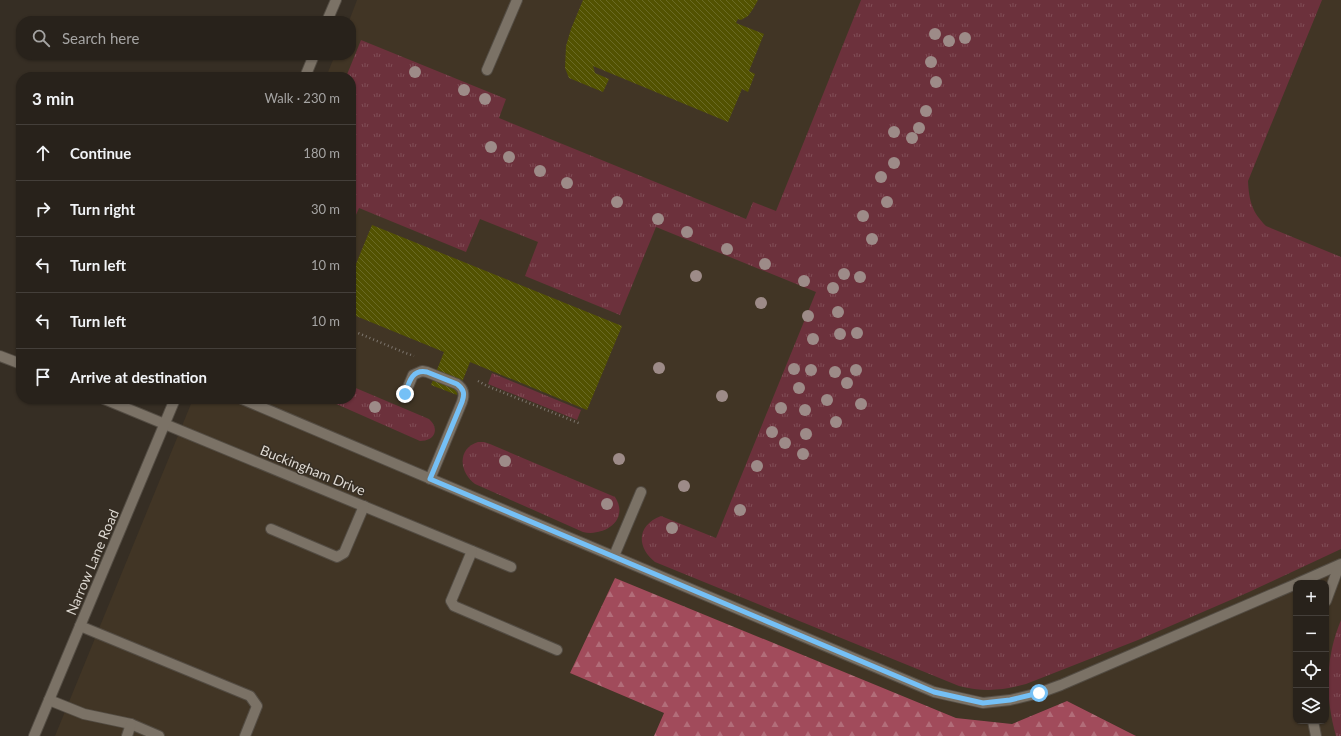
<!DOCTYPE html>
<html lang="en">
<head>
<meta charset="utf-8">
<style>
	:root { --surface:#28221b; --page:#302a24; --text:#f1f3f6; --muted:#a5a4a3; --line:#443f3a }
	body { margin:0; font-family:Lato,sans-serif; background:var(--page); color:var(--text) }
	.controls { position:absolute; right:12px; bottom:12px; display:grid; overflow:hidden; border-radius:8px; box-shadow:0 1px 3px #0004 }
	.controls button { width:36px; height:36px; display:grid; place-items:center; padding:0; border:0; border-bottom:1px solid var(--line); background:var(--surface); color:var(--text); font:20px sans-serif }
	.stop { position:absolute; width:12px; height:12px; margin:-9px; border:3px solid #75c0f6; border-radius:50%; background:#fff }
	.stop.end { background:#75c0f6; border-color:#fff; box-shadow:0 1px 4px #0008 }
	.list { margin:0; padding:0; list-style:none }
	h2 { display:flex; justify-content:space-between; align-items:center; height:52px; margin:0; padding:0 16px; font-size:17px }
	h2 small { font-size:13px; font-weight:400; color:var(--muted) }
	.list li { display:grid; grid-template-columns:26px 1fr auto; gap:12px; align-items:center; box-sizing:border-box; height:56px; padding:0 16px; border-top:1px solid var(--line) }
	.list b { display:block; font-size:15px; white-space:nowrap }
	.list em { font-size:13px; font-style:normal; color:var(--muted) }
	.icon { flex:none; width:22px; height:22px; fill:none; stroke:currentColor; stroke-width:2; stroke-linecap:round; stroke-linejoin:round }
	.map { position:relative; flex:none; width:1341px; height:736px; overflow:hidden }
	.search { position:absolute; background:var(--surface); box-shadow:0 1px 3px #0004; left:16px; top:16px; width:340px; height:44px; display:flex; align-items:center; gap:10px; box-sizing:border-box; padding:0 14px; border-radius:16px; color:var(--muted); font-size:15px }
	.panel { position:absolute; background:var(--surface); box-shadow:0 1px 3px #0004; left:16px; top:72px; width:340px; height:332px; border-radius:16px }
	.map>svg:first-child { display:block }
</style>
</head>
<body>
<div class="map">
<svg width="1341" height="736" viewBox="0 0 1341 736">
	<defs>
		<pattern id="grass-tufts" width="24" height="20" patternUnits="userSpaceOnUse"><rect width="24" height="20" fill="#6c313c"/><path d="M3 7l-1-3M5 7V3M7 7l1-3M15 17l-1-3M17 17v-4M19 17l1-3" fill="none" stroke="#814e57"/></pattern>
		<pattern id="forest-firs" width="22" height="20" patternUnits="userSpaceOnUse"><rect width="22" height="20" fill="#a14b5b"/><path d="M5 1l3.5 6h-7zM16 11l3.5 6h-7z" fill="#b26d79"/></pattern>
		<pattern id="building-back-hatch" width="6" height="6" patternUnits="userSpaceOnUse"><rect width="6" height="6" fill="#525201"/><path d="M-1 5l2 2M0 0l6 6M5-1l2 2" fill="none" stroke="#6a6a25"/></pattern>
	</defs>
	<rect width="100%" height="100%" fill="#362e24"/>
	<!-- built -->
	<path fill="#413525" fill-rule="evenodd" d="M 357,0 L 1341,0 L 1341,736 L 1136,736 L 1067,701 L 1012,724 L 956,718 L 615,579 L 571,673 L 664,713 L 654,736 L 55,736 L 193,399 L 351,399 L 351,77 L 326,77 L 335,55 L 351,55 L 351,21 L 349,21 ZM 1296,583 L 1326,583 L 1326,721 L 1296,721 Z"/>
	<!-- grass -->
	<g fill="url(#grass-tufts)">
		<path d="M 861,0 L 1322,0 L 1248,181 C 1249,201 1252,212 1266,226 L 1341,257 L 1341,549 L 1249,592 L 1138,640 L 1026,684 C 1001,691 983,692 959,686 L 655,562 C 636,547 637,525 661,516 L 716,538 L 816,292 L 656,227 L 620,315 L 525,276 L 538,242 L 480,219 L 466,252 L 359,208 L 351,226 L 351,77 L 346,77 L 361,40 L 506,99 L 499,118 L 746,219 L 753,202 L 776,211 Z"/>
		<path d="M 492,373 L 581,410 L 577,420 L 488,384 Z"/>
		<path d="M 351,386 L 429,419 C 440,429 435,441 420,441 L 325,399 L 351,399 Z"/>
		<path d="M 478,442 L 484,442 L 490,444 L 615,497 C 630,520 604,537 583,532 L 475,484 C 460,473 456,449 478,442 Z"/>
		<path d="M 1341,620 L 1341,736 L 1336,736 C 1325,697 1325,658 1341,620 Z"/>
	</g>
	<!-- forest -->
	<path fill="url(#forest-firs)" d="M 615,578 L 956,718 L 1012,724 L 1067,701 L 1136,736 L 654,736 L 664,713 L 570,673 Z"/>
	<!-- building -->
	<g fill="url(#building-back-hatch)">
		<path d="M 583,0 L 758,0 L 753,9 L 748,16 L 741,20 L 738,19 L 736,23 L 764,34 L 749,71 L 755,74 L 748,92 L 742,89 L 728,122 L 593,66 L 595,73 L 609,79 L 603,92 L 569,78 L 565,68 L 566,46 L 571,29 Z"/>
		<path d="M 372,225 L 622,326 L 587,410 L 470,362 L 457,395 L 431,385 L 444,352 L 351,314 L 351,276 Z"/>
	</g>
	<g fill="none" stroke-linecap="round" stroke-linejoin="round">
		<defs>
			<g id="minor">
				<path d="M 327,21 L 336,0"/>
				<path d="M 487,70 L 517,0"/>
				<path d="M 305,77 L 314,55"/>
				<path d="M 0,356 L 21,364"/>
				<path d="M 405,394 L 413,375 L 422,371 L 427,372 L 457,384 C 464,389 465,394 462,402 L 430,479"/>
				<path d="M 104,399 L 511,567"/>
				<path d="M 242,399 L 934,692 L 983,703 L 1010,700 L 1039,693 L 1061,685 L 1296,584"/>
				<path d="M 271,529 L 337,557 L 344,553 L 364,506"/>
				<path d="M 472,551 L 451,601 L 454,606 L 557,650"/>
				<path d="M 614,556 L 641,492"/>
				<path d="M 1298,583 L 1341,564"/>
				<path d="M 1326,601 L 1339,566"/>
				<path d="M 80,626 L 250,696 L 257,706 L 245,736"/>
				<path d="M 49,700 L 84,714 L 131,724 L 159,736"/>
				<path d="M 1313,721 L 1316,736"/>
				<path d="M 34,736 L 175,399"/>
				<path d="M 127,736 L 131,724"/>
			</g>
		</defs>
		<!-- minor casing -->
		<use href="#minor" stroke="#534c43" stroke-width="12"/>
		<!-- path -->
		<g stroke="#7d766e" stroke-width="2.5" stroke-dasharray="1 3" stroke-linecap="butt">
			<path d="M 351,330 L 403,352 L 414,356"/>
			<path d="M 478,381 L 487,386 L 581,424"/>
		</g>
		<!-- minor -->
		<use href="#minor" stroke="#7b7266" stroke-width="10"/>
	</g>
	<!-- trees -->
	<g fill="#9d8b88">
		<circle cx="935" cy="34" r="6"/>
		<circle cx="965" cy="38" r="6"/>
		<circle cx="949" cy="41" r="6"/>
		<circle cx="931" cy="62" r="6"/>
		<circle cx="415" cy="72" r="6"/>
		<circle cx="936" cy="82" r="6"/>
		<circle cx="464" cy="90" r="6"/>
		<circle cx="485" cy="99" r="6"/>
		<circle cx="926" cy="111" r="6"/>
		<circle cx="919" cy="128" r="6"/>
		<circle cx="894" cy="132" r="6"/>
		<circle cx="912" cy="138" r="6"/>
		<circle cx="491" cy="147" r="6"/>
		<circle cx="509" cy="157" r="6"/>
		<circle cx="894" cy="163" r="6"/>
		<circle cx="540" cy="171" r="6"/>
		<circle cx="881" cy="177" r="6"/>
		<circle cx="567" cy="183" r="6"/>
		<circle cx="617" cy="202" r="6"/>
		<circle cx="887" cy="202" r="6"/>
		<circle cx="863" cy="216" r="6"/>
		<circle cx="658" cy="219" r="6"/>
		<circle cx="687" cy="232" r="6"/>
		<circle cx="872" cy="239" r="6"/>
		<circle cx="727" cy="249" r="6"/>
		<circle cx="765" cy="264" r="6"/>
		<circle cx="844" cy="274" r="6"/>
		<circle cx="696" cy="276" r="6"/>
		<circle cx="860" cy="277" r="6"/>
		<circle cx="804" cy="281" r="6"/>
		<circle cx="833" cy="288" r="6"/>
		<circle cx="761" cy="303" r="6"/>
		<circle cx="838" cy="312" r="6"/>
		<circle cx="808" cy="316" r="6"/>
		<circle cx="857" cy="333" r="6"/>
		<circle cx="840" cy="334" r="6"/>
		<circle cx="813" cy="339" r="6"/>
		<circle cx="659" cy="368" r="6"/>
		<circle cx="794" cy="369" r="6"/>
		<circle cx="811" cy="370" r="6"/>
		<circle cx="856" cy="370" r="6"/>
		<circle cx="835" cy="372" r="6"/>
		<circle cx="847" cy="383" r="6"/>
		<circle cx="799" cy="388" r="6"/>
		<circle cx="722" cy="396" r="6"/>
		<circle cx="827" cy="400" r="6"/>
		<circle cx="861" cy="404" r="6"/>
		<circle cx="375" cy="407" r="6"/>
		<circle cx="781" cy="408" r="6"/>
		<circle cx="805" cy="410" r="6"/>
		<circle cx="836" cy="422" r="6"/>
		<circle cx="772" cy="432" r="6"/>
		<circle cx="806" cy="434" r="6"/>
		<circle cx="785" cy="443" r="6"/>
		<circle cx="803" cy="454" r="6"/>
		<circle cx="619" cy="459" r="6"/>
		<circle cx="505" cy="461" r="6"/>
		<circle cx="757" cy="466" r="6"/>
		<circle cx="684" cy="486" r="6"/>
		<circle cx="607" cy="504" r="6"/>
		<circle cx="740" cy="510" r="6"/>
		<circle cx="672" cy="528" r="6"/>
	</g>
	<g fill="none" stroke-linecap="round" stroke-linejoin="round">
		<!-- route -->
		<path stroke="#75c0f6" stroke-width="5" d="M 405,394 C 409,382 412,369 427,372 L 457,384 C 464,389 465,394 462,402 L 430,479 L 934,692 L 983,703 L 1010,700 L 1039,693"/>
	</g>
	<g text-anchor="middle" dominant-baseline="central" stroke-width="3" stroke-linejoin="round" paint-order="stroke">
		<!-- street labels -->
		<g font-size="14" fill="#ddd8d1" stroke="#362e24">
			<text transform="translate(313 470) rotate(22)">Buckingham Drive</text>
			<text transform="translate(92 562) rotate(-67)">Narrow Lane Road</text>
		</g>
	</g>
</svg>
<div class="controls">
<button>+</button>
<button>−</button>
<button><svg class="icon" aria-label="locate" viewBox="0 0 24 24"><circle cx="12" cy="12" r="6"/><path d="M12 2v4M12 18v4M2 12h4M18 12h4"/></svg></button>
<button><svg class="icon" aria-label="layers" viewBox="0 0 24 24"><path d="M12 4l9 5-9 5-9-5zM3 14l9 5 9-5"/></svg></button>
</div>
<div class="stop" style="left:1039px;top:693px"></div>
<div class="stop end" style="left:405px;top:394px"></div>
<div class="search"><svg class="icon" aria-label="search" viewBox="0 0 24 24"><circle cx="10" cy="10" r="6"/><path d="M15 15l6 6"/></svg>Search here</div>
<section class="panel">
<h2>3 min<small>Walk · 230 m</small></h2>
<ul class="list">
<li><svg class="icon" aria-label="ahead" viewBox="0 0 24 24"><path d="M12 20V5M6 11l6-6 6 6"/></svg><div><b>Continue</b></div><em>180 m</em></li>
<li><svg class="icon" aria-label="right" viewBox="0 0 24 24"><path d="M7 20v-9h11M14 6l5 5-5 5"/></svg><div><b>Turn right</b></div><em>30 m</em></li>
<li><svg class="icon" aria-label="left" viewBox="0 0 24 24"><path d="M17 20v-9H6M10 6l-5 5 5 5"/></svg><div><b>Turn left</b></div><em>10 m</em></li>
<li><svg class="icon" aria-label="left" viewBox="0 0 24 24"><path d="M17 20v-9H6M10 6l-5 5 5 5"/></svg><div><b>Turn left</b></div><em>10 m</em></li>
<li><svg class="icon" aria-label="arrive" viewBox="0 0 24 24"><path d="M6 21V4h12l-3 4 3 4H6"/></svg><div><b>Arrive at destination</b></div></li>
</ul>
</section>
</div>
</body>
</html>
